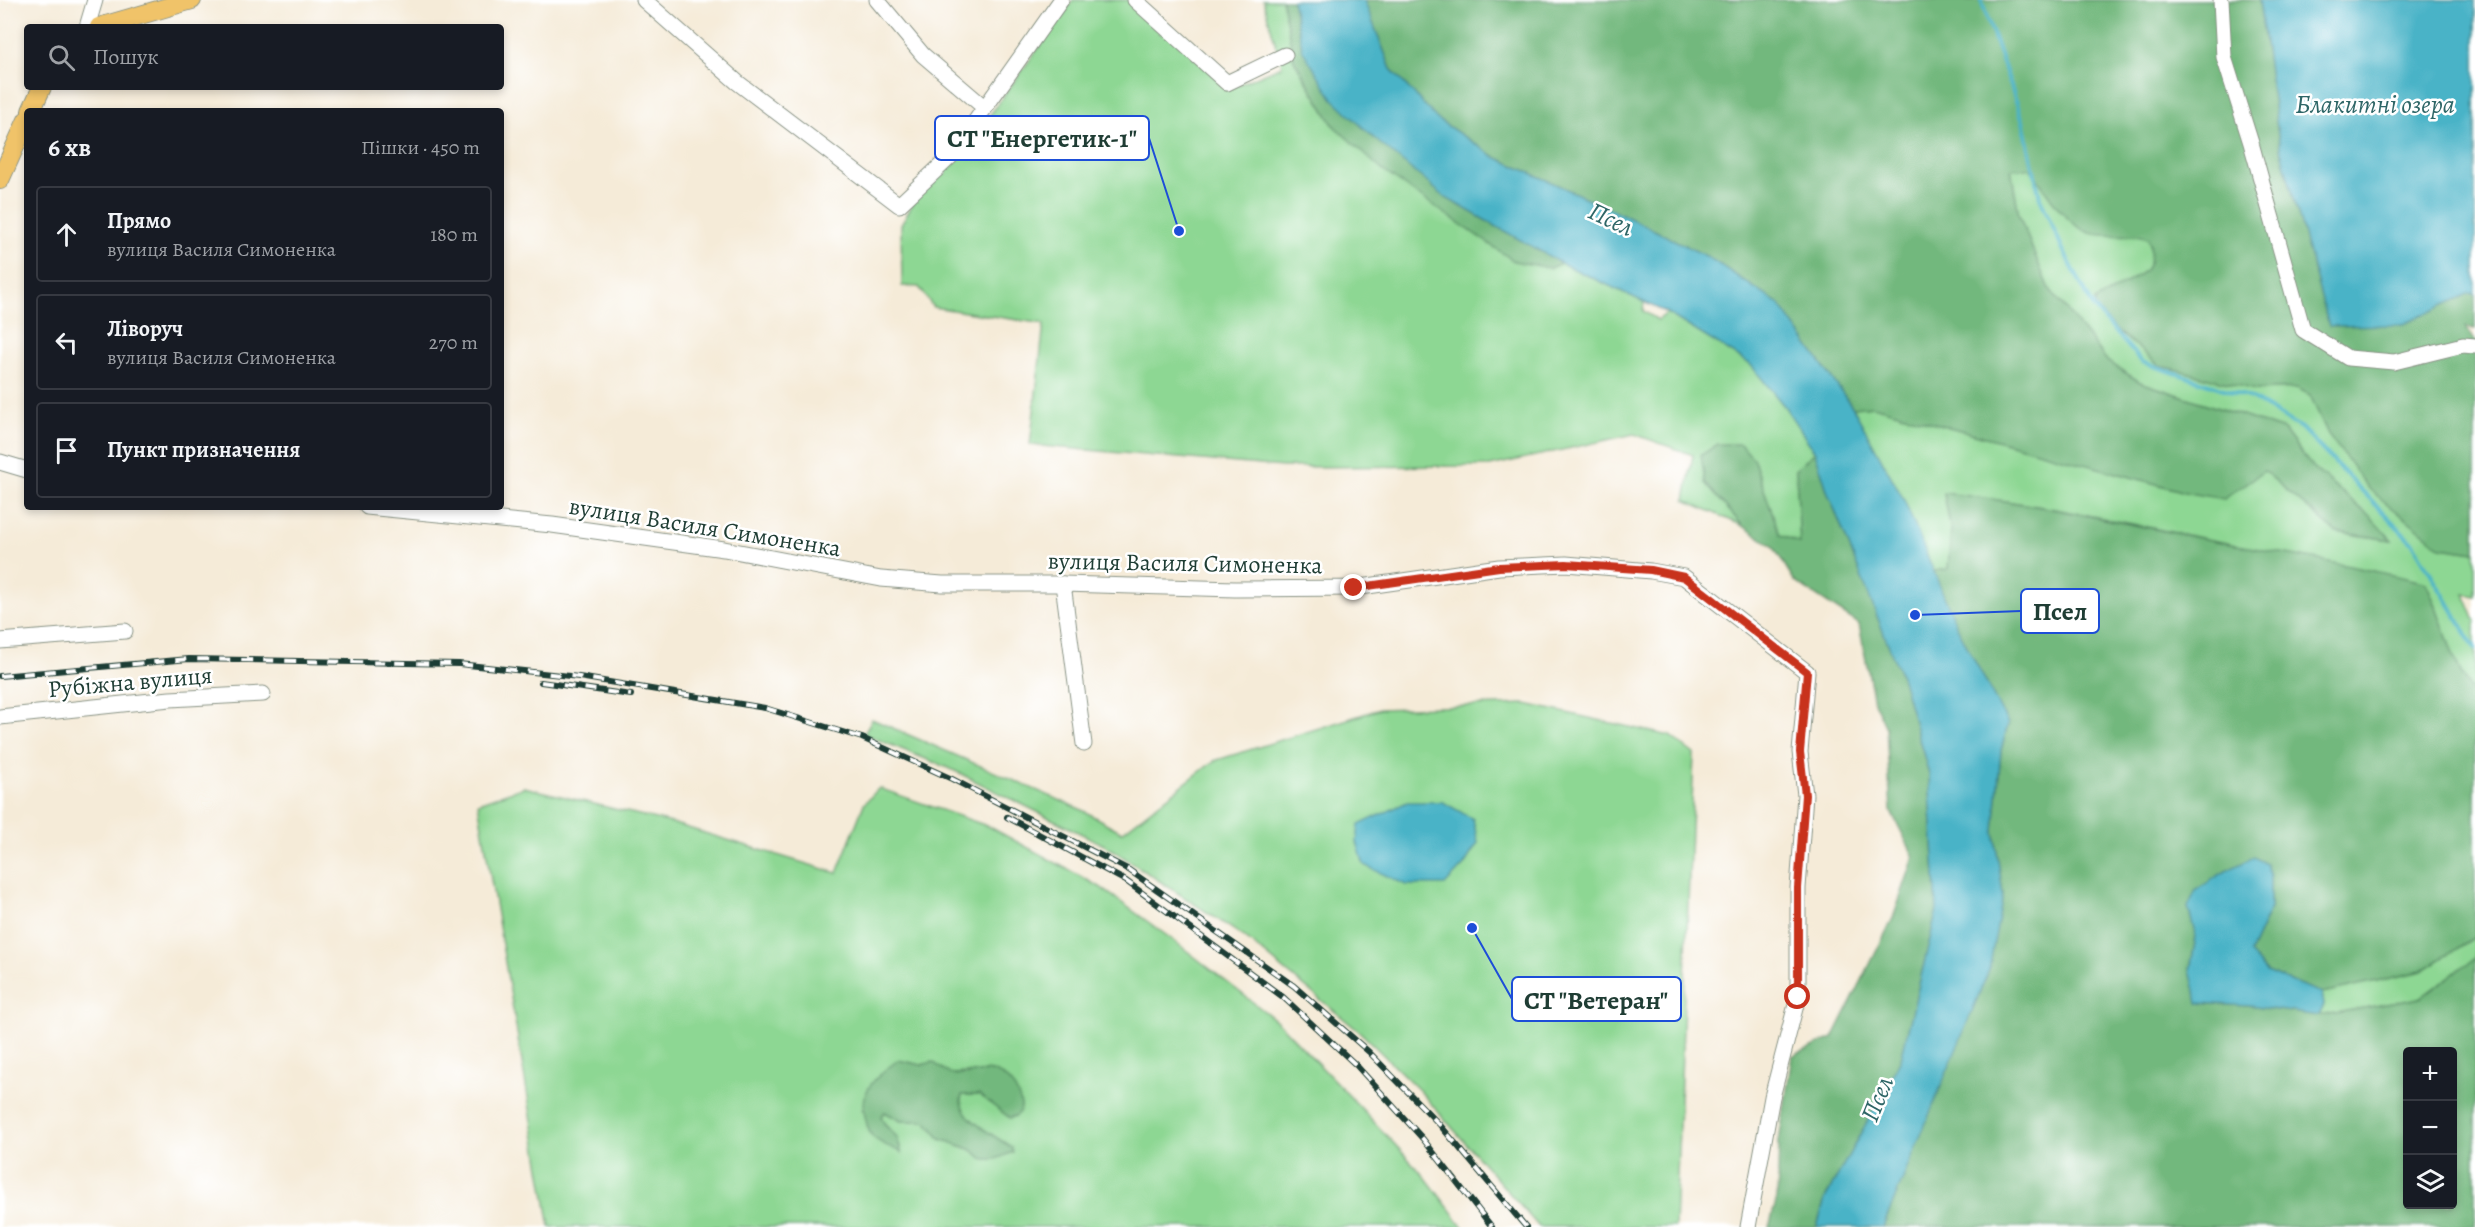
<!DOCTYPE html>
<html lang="uk">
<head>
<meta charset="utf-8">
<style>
	:root { --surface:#171b24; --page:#20242c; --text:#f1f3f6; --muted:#9ea1a6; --line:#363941 }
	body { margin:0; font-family:Alegreya,serif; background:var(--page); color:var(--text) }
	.controls { position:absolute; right:18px; bottom:18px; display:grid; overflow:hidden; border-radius:6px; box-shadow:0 3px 9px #0003 }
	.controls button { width:54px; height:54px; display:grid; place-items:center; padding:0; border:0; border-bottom:2px solid var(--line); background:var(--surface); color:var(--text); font:30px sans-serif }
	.stop { position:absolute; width:18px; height:18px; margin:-14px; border:4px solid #c8321e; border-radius:50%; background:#fff }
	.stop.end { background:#c8321e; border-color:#fff; box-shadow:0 2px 6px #0008 }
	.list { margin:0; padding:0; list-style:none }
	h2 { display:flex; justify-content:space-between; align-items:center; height:78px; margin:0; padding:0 24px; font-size:26px }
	h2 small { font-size:20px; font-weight:400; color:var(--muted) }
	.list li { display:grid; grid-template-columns:39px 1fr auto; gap:18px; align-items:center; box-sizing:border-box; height:96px; margin:0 12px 12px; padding:0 12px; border:2px solid var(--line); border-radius:6px }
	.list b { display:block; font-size:22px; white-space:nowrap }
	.list p { margin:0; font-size:20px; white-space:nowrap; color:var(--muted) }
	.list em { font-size:20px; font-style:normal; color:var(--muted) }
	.icon { flex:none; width:33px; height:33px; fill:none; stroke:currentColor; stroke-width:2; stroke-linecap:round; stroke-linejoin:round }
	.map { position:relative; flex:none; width:2475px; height:1227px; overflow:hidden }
	.search { position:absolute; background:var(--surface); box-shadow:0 3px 9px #0003; left:24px; top:24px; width:480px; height:66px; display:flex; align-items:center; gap:15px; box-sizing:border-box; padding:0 21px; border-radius:6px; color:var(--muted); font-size:22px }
	.panel { position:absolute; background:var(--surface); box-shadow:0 3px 9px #0003; left:24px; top:108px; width:480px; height:402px; border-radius:6px }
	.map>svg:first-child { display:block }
</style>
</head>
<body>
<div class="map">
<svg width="2475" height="1227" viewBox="0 0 2475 1227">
	<rect width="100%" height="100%" fill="#fff"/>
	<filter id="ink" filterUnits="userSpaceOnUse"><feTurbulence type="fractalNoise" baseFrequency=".0167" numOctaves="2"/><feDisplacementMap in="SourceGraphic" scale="12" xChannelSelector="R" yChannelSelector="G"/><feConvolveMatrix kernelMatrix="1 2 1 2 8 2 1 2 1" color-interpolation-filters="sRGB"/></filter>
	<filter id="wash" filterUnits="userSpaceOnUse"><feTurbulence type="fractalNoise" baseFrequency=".008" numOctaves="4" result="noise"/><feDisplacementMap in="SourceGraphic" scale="24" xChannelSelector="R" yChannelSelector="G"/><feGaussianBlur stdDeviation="1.35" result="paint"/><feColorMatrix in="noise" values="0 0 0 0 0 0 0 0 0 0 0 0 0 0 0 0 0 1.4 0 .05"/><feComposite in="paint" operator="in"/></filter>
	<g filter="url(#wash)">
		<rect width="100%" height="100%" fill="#f5ebd8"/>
		<!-- green -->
		<g fill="#8dd793" stroke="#568a64" stroke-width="1.5" fill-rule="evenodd">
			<path d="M 1073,0 L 1130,0 L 1230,88 L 1282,66 L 1263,0 L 1282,0 L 1294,60 L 1334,126 L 1550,268 L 1561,263 L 1644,302 L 1643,311 L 1658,320 L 1667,313 L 1750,364 L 1785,407 L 1815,452 L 1796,469 L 1800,544 L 1780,536 L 1753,458 L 1705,483 L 1743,526 L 1685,500 L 1693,455 L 1634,434 L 1490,466 L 1283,467 L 1030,445 L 1044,324 L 933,307 L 919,287 L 902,286 L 901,224 L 921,190 L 961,155 Z"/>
			<path d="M 2011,168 L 2030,168 L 2063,213 L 2148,238 C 2152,247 2152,261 2145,270 C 2138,278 2106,294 2095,301 L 2096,308 L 2115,329 L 2159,365 L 2255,390 L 2298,388 L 2310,395 L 2328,434 L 2441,547 L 2475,552 L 2475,596 L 2464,594 L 2475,621 L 2475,695 C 2450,663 2444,619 2426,583 C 2357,565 2287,556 2217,541 C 2126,523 2036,502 1944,494 L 1951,531 L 1948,570 L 1932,571 L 1904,500 L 1853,408 L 1873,406 L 2189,493 L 2264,471 L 2336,532 L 2391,540 L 2371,517 L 2311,466 L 2284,430 L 2140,382 L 2108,362 L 2048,287 L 2019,216 Z"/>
			<path d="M 1526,704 L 1670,736 L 1694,754 L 1675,1227 L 1539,1227 L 1420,1091 L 1361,1033 L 1243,936 L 1108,847 L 953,770 L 864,734 L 872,719 L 1080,809 L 1122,832 L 1214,761 L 1380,709 Z"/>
			<path d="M 524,787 L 668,822 L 837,873 L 864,804 L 879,788 L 990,827 L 1100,887 L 1173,940 L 1277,1021 L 1360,1107 L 1426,1178 L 1463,1227 L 550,1227 L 478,803 ZM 898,1060 L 921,1065 L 933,1063 L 951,1074 L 989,1071 L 1021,1105 C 1020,1113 1018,1116 1010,1118 L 979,1095 L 962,1095 C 955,1119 995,1136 1011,1147 L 984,1159 L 970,1149 L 941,1139 L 926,1121 L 901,1121 L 885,1112 L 881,1116 C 887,1133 897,1131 901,1152 L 862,1109 Z"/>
			<path d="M 2475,937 L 2475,958 L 2420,998 L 2319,1016 L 2324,1005 L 2322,993 L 2422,971 Z"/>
		</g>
		<!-- forest -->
		<g fill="#72b87d" stroke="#487a58" stroke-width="1.5" fill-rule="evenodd">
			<path d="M 1282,0 L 1292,0 L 1303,51 L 1446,198 L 1561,263 L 1550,268 L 1514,261 L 1382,170 L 1334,126 L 1294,60 Z"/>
			<path d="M 1364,0 L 2259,0 L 2280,148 L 2329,325 L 2470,293 L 2475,294 L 2475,329 L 2466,327 L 2475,342 L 2475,552 L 2441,547 L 2370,490 L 2328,434 L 2310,395 L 2297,388 L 2255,390 L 2159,365 L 2115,329 L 2096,308 L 2095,301 C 2106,294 2138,278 2145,270 C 2152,261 2152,247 2148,238 L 2141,235 C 2127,235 2102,237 2090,233 C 2063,223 2046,190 2030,168 L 2011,169 L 2019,216 L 2048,287 L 2108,362 L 2140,382 L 2284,430 L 2311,466 L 2371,517 L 2392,540 L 2336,532 L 2264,471 L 2224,499 L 2189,493 L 1873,406 L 1853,408 L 1779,304 L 1708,257 L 1620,213 L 1495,157 L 1437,119 L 1391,69 Z"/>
			<path d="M 1718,444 L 1740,444 L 1753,458 L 1780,535 L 1800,543 L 1796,469 L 1815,452 L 1828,493 L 1902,679 L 1929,774 L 1937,910 L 1901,1059 L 1825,1199 L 1817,1227 L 1769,1227 L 1777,1198 L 1779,1142 L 1792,1056 L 1833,1038 L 1893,918 L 1914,857 L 1891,811 L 1886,728 L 1874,702 L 1859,624 L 1795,582 L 1773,546 L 1743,526 L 1705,483 L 1701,455 Z"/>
			<path d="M 1944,493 C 2038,503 2128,525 2221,542 C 2290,555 2358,566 2426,583 C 2444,619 2450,663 2475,695 L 2475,937 L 2422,971 L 2322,993 L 2266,972 L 2250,953 L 2270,909 L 2270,875 L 2188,907 L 2196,937 L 2190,970 L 2199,1003 L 2249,1006 L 2319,1016 L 2420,998 L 2475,958 L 2475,1227 L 1883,1227 L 1905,1173 L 2003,895 L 1994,831 L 2001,750 L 2008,724 L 1957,627 L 1932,571 L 1948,569 L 1951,531 ZM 2408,1052 L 2452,1052 L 2452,1204 L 2408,1204 Z"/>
			<path d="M 898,1060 L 921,1065 L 933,1062 C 938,1066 944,1070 949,1073 C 971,1081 989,1058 1011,1084 C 1016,1089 1020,1098 1021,1105 C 1022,1113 1017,1116 1010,1118 L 979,1095 L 962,1095 C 955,1117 996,1136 1011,1147 L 1013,1152 L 996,1159 L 984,1159 L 970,1149 L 941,1139 L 926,1121 L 901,1121 L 885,1112 L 881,1116 L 885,1125 L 897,1137 L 901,1152 C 893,1148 880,1144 873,1137 C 868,1132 867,1125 866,1120 C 857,1090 877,1076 898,1060 Z"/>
		</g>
		<!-- water -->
		<g fill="#49b3c7" stroke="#34787e" stroke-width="1.5">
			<path d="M 1292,0 L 1364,0 L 1391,69 L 1437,119 L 1495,157 L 1620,213 L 1708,257 L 1779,304 L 1853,408 L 1904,500 L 1957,627 L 2008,724 L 2001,750 L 1994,831 L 2003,895 L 1989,970 L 1883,1227 L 1817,1227 L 1825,1199 L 1901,1059 L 1937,910 L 1929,774 L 1902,679 L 1828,493 L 1815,452 L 1785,407 L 1750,364 L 1667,313 L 1561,263 L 1446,198 L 1376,140 L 1333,99 L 1303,51 Z"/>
			<path d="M 2259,0 L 2475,0 L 2475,294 L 2470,293 L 2402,325 L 2329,326 L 2280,148 Z"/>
			<path d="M 1407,802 L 1443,802 L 1473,819 L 1478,843 L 1464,865 L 1445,885 L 1406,885 L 1364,865 L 1357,842 L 1359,825 Z"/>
			<path d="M 2254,857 L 2266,864 L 2270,875 L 2270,909 L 2250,953 L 2266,972 L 2322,993 L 2324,1005 L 2319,1016 L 2249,1006 L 2198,1003 L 2190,970 L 2196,937 L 2188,907 L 2196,890 L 2224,872 Z"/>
		</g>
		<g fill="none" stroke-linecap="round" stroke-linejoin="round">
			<!-- stream -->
			<path stroke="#49b3c7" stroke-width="4" d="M 1981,0 L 2023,121 L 2040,198 L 2064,252 L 2094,308 L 2142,362 L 2251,398 L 2301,428 L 2412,542 L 2475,648"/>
		</g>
	</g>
	<g filter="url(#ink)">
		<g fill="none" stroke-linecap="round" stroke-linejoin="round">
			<defs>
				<g id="minor">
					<path d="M 644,0 L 737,82 L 899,205 L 950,157 L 1061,0"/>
					<path d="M 877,0 L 923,55 L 985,108"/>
					<path d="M 1135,0 L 1227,83 L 1285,55"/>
					<path d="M 2221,0 L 2224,57 L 2251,143 L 2303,330 L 2348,358 L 2394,362 L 2463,345 L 2475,346"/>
					<path d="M 87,27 L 95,0"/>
					<path d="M 0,462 L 27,470"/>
					<path d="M 367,507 L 552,525 L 724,549 L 881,579 L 942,584 L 1063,584 L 1235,589 L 1354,588 L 1499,567 L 1566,564 L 1651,571 L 1684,577 L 1807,672 L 1800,752 L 1805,795 L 1798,888 L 1798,997 L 1772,1097 L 1748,1227"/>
					<path d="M 1063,584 L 1084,744"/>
					<path d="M 0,641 L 125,631"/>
					<path d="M 0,717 L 170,699 L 263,694"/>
				</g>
				<g id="major">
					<path d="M 99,27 L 192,0"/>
					<path d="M 31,111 L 42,87"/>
					<path d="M 0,180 L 27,120"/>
				</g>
			</defs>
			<!-- minor casing -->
			<use href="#minor" stroke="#8a9486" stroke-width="17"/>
			<!-- major casing -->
			<use href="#major" stroke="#8a9486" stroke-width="20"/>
			<!-- minor -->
			<use href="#minor" stroke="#fff" stroke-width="15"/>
			<!-- major -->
			<use href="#major" stroke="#f0c369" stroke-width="18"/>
			<defs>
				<g id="rail">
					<path d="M 0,676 L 189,659 L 459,664 L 579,677 L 765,708 L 862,738 L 952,779 L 1129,870 L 1294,986 L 1369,1052 L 1440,1125 L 1526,1227"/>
					<path d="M 541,682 L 631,695"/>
					<path d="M 1007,817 L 1126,881 L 1283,997 L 1356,1065 L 1423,1139 L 1492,1227"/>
				</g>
			</defs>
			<!-- rail casing -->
			<use href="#rail" stroke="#1f3d34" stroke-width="6"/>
			<!-- rail -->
			<use href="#rail" stroke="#fff" stroke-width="4" stroke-dasharray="11" stroke-linecap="butt"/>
		</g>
	</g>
	<g fill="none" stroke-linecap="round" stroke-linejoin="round" filter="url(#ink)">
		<!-- route -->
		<path stroke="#c8321e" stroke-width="8" d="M 1354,588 L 1499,567 L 1566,564 L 1651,570 L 1684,577 L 1807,672 L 1800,752 L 1805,795 L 1798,888 L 1798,997"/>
	</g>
	<g text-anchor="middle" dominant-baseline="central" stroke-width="5" stroke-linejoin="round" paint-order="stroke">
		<!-- street labels -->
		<g font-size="24" fill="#1f3d34" stroke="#fff">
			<text transform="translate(705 527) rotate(9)">вулиця Василя Симоненка</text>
			<text transform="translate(1185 563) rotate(1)">вулиця Василя Симоненка</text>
			<text transform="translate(130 682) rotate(-5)">Рубіжна вулиця</text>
		</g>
		<!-- water labels -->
		<g font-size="26" font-style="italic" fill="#2e6667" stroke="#fff">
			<text x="2375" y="104">Блакитні озера</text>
			<text transform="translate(1611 219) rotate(25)">Псел</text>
			<text transform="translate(1877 1099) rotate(-68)">Псел</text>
		</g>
	</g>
	<!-- callouts -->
	<path fill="none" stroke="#1d4ed8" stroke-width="2" d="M1179 231L1149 138M1915 615L2021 611M1472 928L1512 999"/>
	<g fill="#1d4ed8" stroke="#fff" stroke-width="2">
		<circle cx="1179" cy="231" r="6"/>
		<circle cx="1915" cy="615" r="6"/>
		<circle cx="1472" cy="928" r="6"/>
	</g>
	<g fill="#fff" stroke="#1d4ed8" stroke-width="2">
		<rect x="935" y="116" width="214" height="44" rx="6"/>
		<rect x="2021" y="589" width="78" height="44" rx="6"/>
		<rect x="1512" y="977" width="169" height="44" rx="6"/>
	</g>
	<g font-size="26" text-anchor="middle" font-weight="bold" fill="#1f3d34">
		<text x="1042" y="147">СТ "Енергетик-1"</text>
		<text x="2060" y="620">Псел</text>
		<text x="1596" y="1009">СТ "Ветеран"</text>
	</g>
</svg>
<div class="controls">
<button>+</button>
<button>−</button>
<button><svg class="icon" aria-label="layers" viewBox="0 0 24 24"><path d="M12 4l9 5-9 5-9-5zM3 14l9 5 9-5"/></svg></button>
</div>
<div class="stop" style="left:1798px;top:997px"></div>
<div class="stop end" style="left:1354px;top:588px"></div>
<div class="search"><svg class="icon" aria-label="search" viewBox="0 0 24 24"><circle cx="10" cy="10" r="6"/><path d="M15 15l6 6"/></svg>Пошук</div>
<section class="panel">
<h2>6 хв<small>Пішки · 450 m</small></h2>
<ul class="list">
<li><svg class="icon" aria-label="ahead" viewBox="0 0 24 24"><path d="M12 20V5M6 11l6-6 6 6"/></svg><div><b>Прямо</b><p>вулиця Василя Симоненка</p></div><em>180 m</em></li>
<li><svg class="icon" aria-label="left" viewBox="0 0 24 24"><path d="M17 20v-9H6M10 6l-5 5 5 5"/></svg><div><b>Ліворуч</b><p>вулиця Василя Симоненка</p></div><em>270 m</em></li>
<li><svg class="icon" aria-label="arrive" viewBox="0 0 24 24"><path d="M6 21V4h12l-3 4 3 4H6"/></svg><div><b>Пункт призначення</b></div></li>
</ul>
</section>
</div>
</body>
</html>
